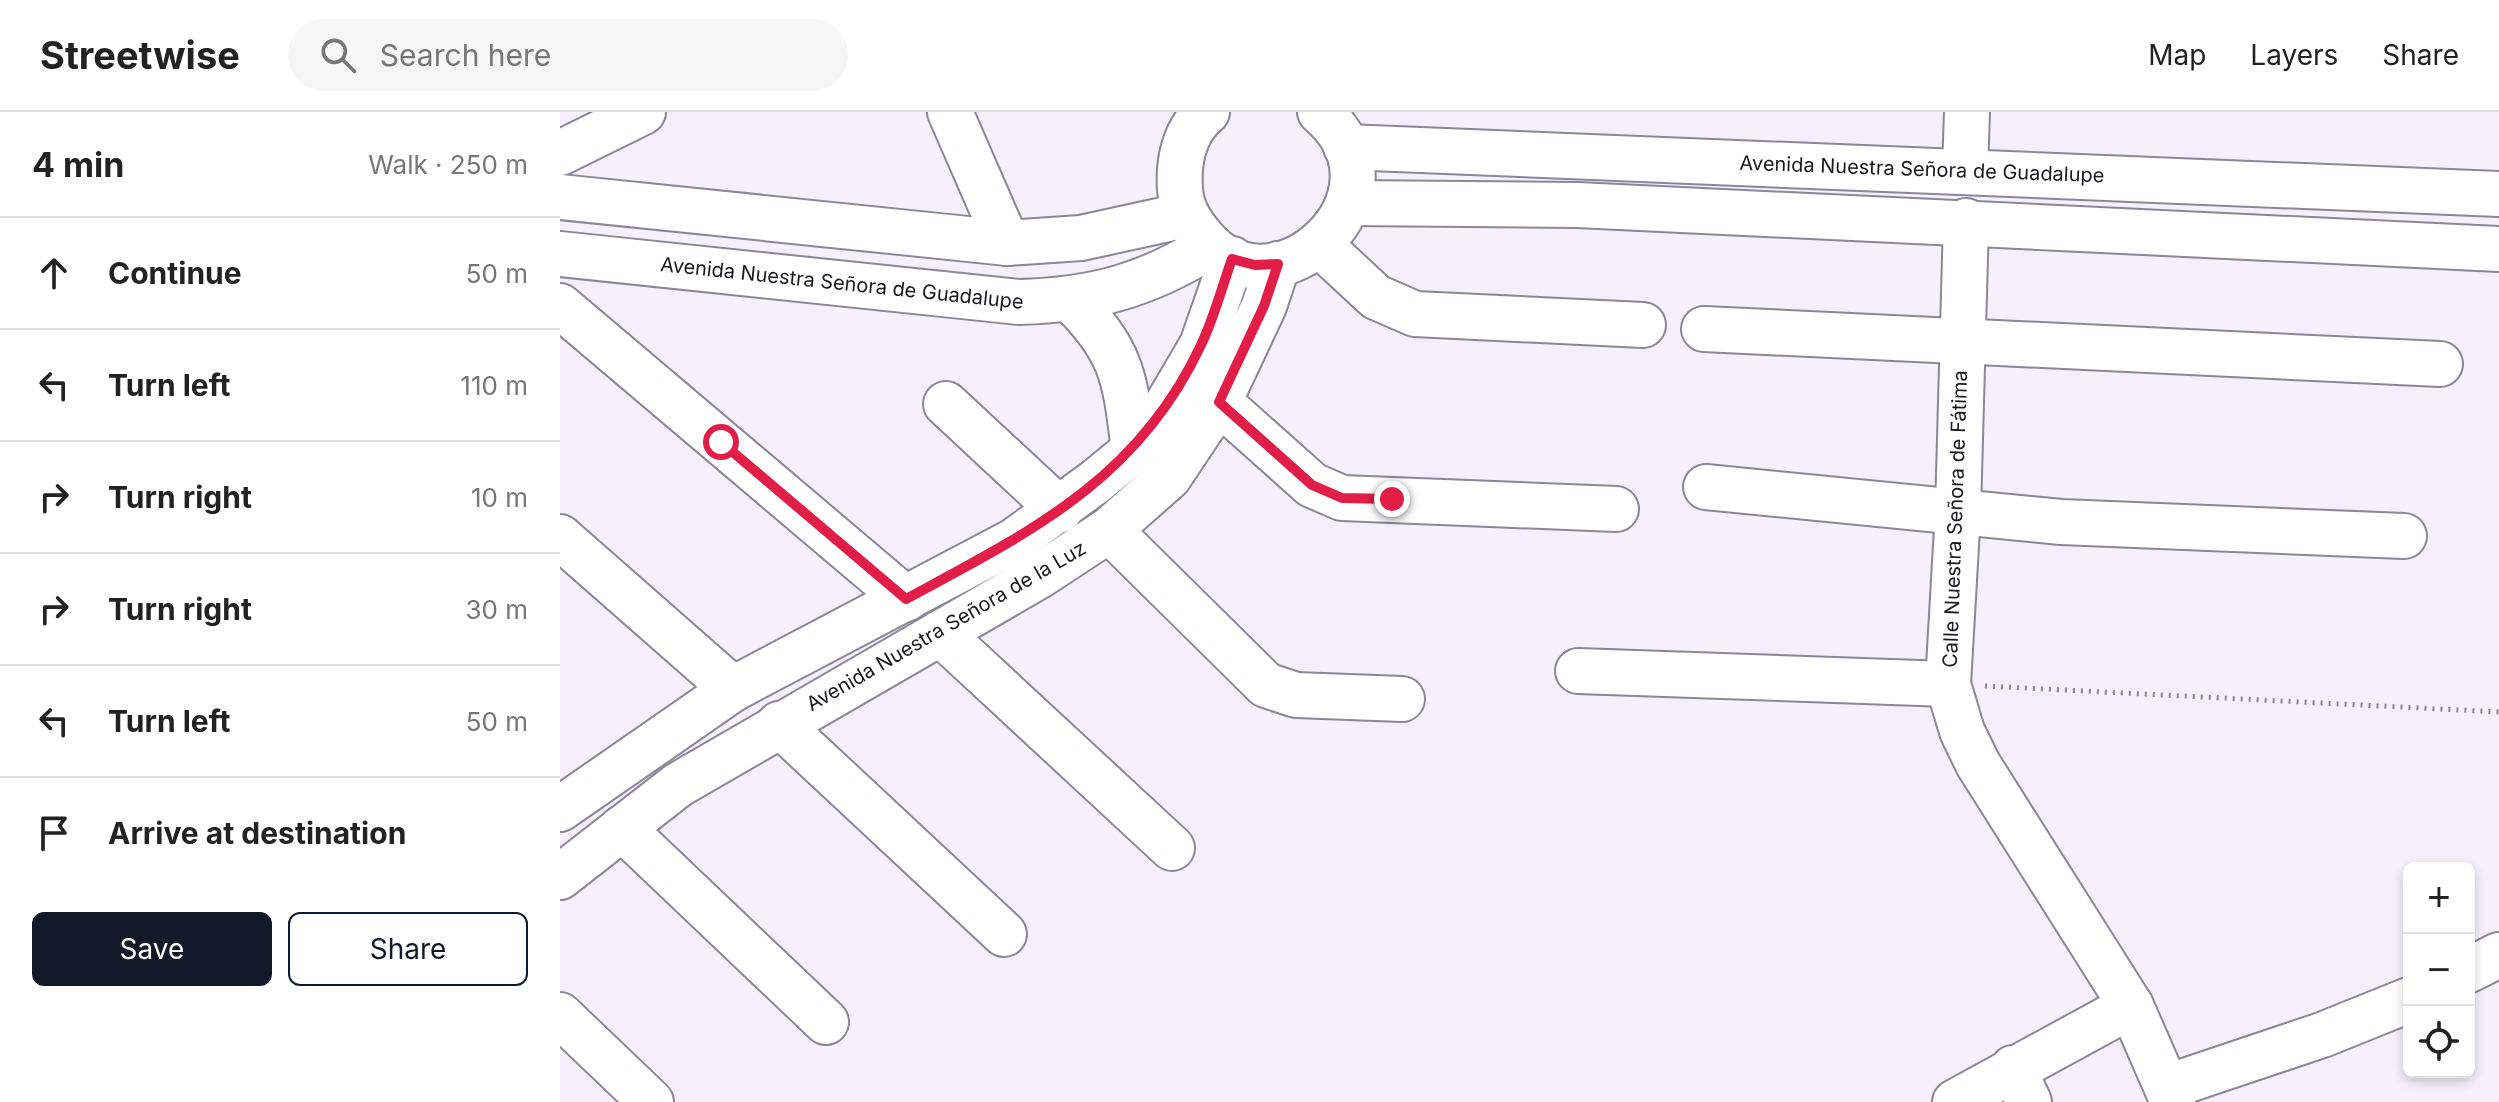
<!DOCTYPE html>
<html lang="en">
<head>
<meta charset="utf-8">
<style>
	:root { --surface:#fff; --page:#f6f6f6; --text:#222; --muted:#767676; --line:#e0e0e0; --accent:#111827 }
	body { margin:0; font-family:Inter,sans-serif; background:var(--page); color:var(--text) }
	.controls { position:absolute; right:24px; bottom:24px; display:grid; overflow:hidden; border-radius:12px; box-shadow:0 4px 12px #0003 }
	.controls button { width:72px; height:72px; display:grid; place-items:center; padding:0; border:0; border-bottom:2px solid var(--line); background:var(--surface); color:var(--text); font:40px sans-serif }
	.stop { position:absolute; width:24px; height:24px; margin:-18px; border:6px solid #e11d48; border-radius:50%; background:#fff }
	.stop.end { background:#e11d48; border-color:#fff; box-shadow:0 2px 8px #0008 }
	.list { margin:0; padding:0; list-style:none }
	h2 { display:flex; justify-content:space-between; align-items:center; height:104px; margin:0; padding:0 32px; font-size:34px }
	h2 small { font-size:26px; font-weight:400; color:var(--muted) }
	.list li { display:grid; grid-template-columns:52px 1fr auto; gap:24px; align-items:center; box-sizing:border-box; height:112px; padding:0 32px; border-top:2px solid var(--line) }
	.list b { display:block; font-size:30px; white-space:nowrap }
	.list em { font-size:26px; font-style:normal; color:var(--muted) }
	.actions { display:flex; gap:16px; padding:24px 32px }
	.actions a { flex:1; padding:18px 0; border:2px solid var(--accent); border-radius:12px; text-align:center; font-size:28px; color:var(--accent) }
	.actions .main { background:var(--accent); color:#fff }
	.icon { flex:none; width:44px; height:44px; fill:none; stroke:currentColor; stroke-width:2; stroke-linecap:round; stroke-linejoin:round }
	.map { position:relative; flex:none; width:1939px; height:990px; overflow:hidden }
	header { display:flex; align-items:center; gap:48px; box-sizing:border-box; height:112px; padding:0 40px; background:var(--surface); border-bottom:2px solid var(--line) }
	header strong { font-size:38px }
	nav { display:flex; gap:44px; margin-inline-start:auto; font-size:28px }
	.search { width:560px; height:72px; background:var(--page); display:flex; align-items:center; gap:20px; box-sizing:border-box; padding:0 28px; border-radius:44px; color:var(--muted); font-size:30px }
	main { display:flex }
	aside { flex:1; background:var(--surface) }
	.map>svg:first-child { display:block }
</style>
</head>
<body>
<header>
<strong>Streetwise</strong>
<div class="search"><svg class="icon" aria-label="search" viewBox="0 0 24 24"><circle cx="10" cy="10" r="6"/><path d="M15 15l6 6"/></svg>Search here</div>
<nav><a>Map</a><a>Layers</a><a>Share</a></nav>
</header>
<main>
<aside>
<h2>4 min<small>Walk · 250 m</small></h2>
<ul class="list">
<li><svg class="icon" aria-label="ahead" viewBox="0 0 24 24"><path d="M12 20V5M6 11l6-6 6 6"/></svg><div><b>Continue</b></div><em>50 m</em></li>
<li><svg class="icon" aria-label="left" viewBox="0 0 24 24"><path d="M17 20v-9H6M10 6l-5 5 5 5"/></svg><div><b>Turn left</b></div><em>110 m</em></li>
<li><svg class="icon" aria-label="right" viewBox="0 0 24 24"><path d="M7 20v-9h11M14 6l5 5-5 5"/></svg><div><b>Turn right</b></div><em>10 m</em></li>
<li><svg class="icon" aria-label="right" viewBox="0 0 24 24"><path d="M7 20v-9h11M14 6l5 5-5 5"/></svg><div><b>Turn right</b></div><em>30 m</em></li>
<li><svg class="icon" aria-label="left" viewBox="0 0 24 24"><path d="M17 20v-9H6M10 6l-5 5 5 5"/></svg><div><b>Turn left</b></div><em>50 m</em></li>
<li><svg class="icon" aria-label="arrive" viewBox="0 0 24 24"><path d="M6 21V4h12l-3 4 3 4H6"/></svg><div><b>Arrive at destination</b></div></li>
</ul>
<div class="actions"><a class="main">Save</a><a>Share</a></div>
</aside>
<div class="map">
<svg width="1939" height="990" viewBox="0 0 1939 990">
	<rect width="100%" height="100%" fill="#f4f0fc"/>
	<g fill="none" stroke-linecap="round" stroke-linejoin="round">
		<defs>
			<g id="minor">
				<path d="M 390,0 L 447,131"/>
				<path d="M 647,0 C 624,18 618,50 620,77 C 621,97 631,112 643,126 C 714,213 857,82 760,0"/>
				<path d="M 786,35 L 1939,82"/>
				<path d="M 0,41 L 83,0"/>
				<path d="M 1405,58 L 1407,0"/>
				<path d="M 0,85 L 447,131 L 521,126 L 626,103"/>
				<path d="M 788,91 L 1017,93 L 1939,137"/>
				<path d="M 1406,109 L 1398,399 L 1388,572 L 1402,619 L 1418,652 L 1571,894 L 1613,990"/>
				<path d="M 760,133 L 816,185 L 855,202 L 1083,213"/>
				<path d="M 0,142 L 459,190 C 533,188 586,174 650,134"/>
				<path d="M 511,188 C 564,240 565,268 574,338"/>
				<path d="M 0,194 L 346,487"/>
				<path d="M 1144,217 L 1880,252"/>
				<path d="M 659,290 L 752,373 L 782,386 L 1056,397"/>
				<path d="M 386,292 L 500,398"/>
				<path d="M 1146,375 L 1501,410 L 1844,424"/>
				<path d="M 549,418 L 706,573 L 736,583 L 842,587"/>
				<path d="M 0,425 L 173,577"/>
				<path d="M 380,521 L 612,736"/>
				<path d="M 1018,559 L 1388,572"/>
				<path d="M 219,612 L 444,822"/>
				<path d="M 0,697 L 173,577 L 454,429 L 535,370 L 574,338 L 598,308 L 642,233 L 672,147"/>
				<path d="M 62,716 L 266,910"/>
				<path d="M 0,765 L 118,673 L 479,464 L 549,418 L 609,365 L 659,290 L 704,194 L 718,152"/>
				<path d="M 1909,858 L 1939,843"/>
				<path d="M 0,903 L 91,990"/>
				<path d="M 1453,956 L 1469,990"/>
				<path d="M 1607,975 L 1762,923 L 1849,888"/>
				<path d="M 1395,990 L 1571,894"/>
			</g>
		</defs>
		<!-- minor casing -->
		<use href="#minor" stroke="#8b8698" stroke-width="48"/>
		<!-- path -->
		<path stroke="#8a8790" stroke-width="5" stroke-dasharray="2 6" stroke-linecap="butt" d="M 1425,574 L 1939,600"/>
		<!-- minor -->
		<use href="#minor" stroke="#fff" stroke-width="44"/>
	</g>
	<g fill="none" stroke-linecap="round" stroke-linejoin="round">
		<!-- route -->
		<path stroke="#e11d48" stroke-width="10" d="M 161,330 L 346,487 C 470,420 578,368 641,233 C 654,206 662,175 672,147 L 695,153 L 718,152 L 704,194 L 659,290 L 752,373 L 782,386 L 832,387"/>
	</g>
	<g text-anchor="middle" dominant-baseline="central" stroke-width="6" stroke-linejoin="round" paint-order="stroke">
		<!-- street labels -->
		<g font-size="20" fill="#1a181e" stroke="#fff">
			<text transform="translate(1362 57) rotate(2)">Avenida Nuestra Señora de Guadalupe</text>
			<text transform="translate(282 171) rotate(6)">Avenida Nuestra Señora de Guadalupe</text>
			<text transform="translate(1395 407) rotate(-88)">Calle Nuestra Señora de Fátima</text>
			<text transform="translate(386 514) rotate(-30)">Avenida Nuestra Señora de la Luz</text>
		</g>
	</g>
</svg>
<div class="controls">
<button>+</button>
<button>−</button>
<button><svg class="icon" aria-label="locate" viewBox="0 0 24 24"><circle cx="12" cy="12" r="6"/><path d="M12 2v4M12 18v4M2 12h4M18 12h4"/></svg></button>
</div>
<div class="stop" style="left:161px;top:330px"></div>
<div class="stop end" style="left:832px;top:387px"></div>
</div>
</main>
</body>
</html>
